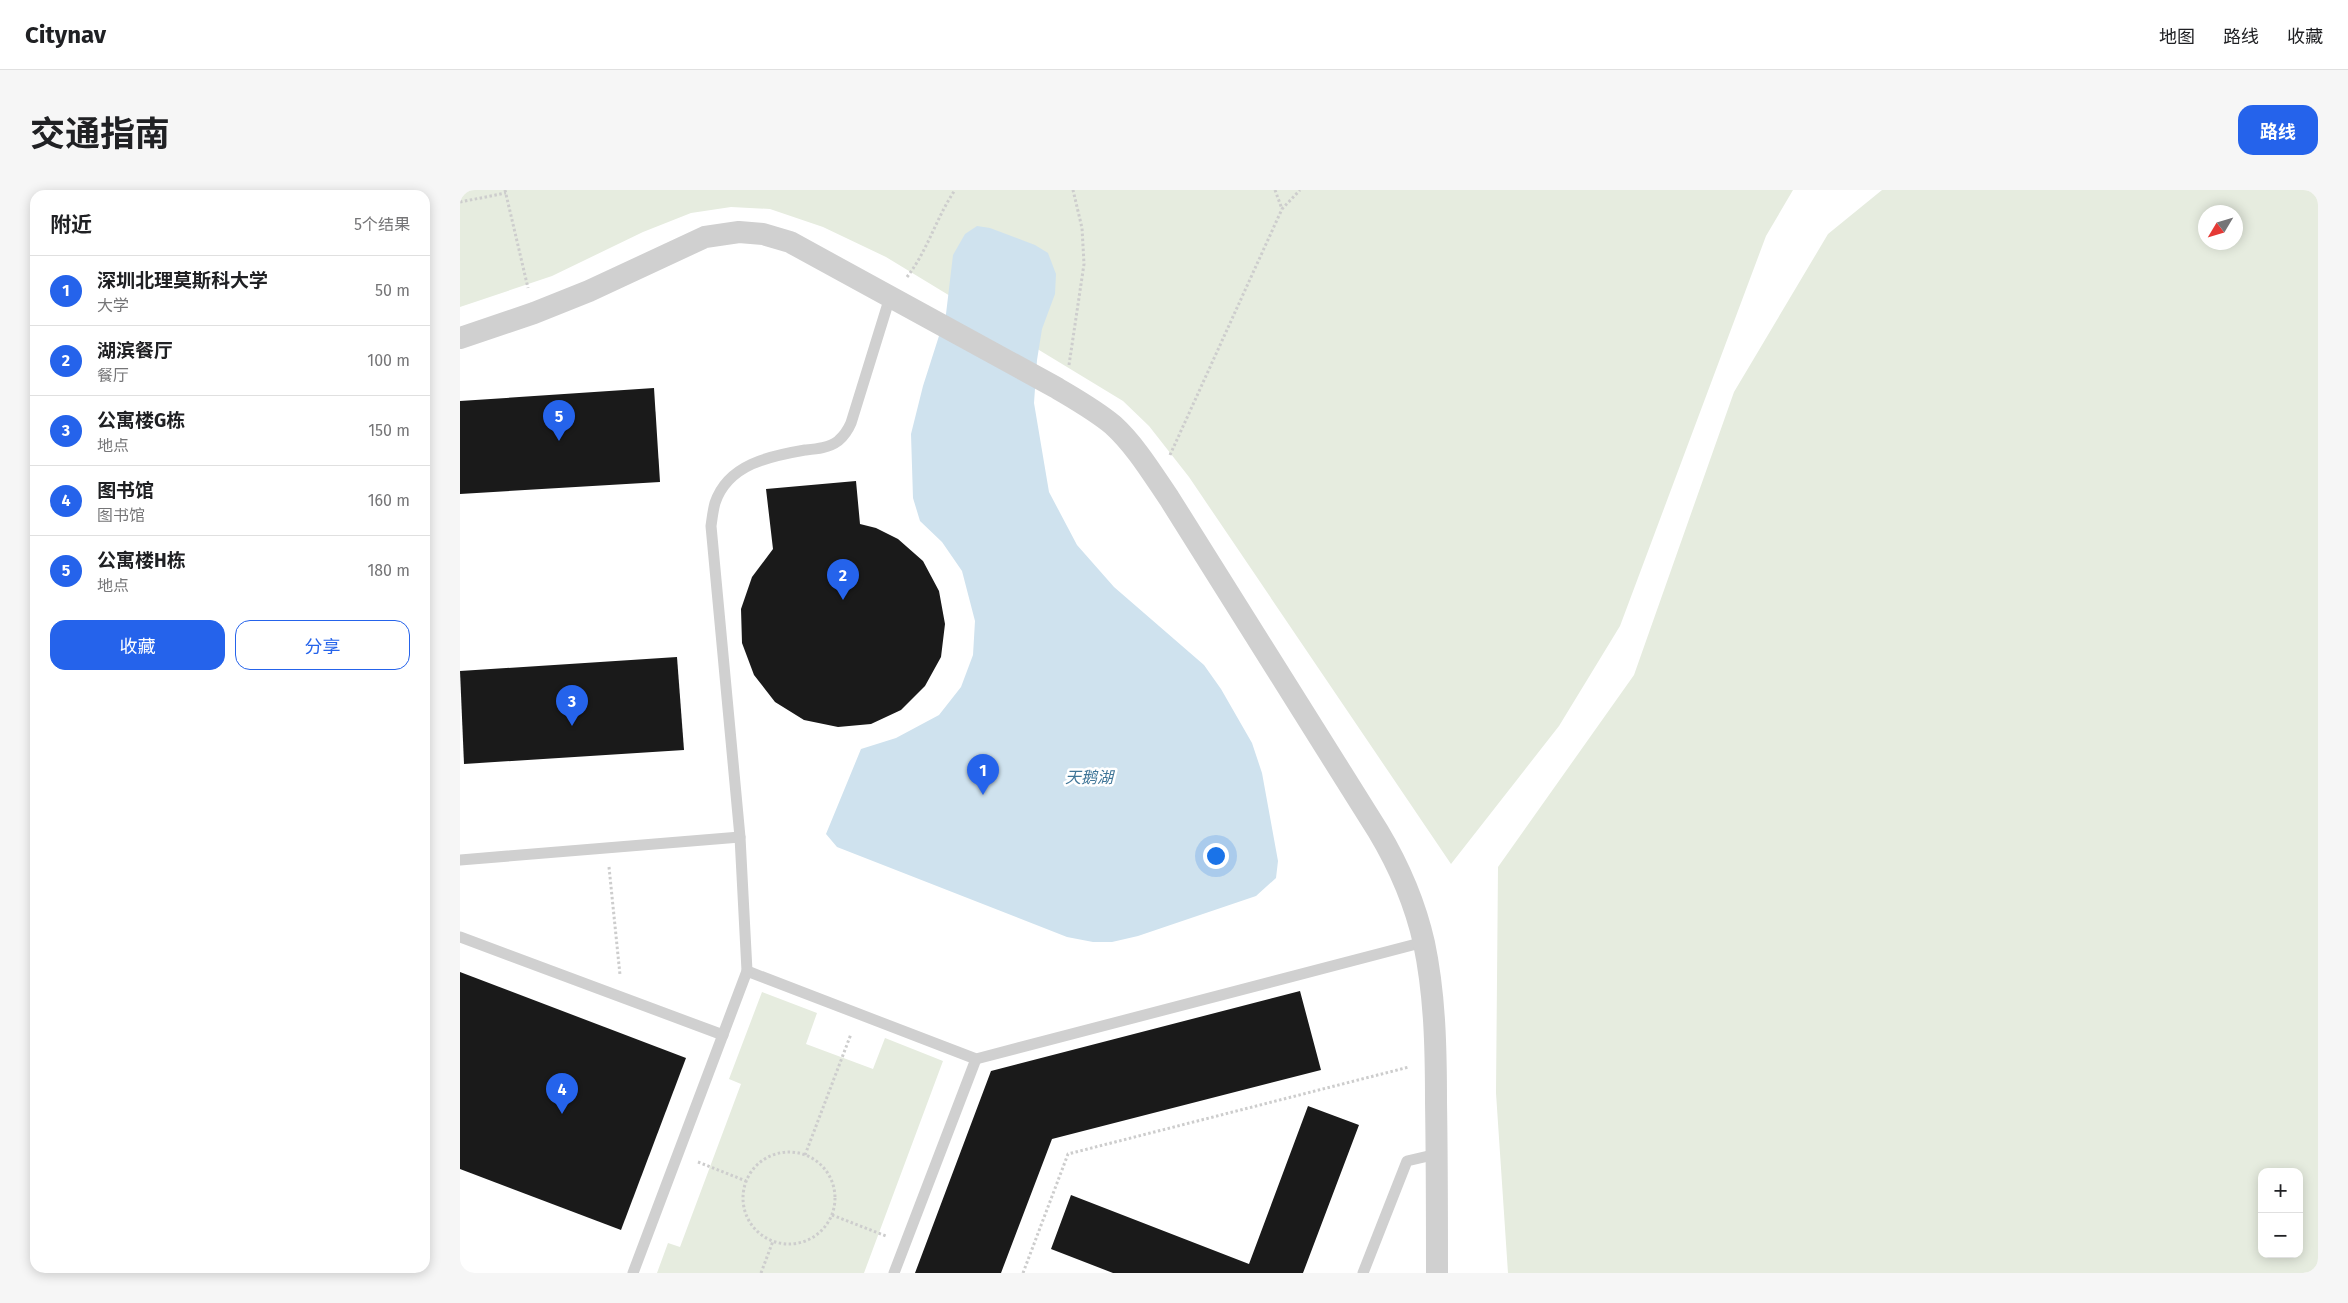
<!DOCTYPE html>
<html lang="zh">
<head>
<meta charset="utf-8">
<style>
	:root { --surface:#fff; --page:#f6f6f6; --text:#202124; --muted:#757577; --line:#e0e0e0; --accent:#2563eb }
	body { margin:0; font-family:"Fira Sans","Noto Sans SC",sans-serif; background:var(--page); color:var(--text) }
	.controls { position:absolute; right:15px; bottom:15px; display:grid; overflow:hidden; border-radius:10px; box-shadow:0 2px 12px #0003 }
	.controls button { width:45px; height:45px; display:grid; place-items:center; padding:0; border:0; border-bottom:1px solid var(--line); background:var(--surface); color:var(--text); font:25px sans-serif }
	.compass { position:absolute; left:1738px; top:15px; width:45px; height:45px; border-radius:50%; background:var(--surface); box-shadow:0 2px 12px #0003; rotate:232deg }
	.you { position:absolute; left:755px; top:665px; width:18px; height:18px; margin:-12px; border:4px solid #fff; border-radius:50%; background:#1a73e8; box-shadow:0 0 0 8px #1a73e833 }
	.badge { display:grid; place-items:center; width:32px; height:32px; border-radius:50%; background:var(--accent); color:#fff; font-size:16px; font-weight:700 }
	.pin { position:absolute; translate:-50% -41px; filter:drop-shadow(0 1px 2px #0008) }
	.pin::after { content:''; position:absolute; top:26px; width:18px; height:15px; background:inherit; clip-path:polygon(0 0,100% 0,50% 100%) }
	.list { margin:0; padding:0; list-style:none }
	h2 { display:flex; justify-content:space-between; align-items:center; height:65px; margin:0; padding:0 20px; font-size:21px }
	h2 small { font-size:16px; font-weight:400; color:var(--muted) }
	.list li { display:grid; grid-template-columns:32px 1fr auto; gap:15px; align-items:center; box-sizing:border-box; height:70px; padding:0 20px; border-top:1px solid var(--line) }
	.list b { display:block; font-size:19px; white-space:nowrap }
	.list p { margin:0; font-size:16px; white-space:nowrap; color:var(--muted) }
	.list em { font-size:16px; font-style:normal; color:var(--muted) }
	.actions { display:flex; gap:10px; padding:15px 20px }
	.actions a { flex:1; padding:11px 0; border:1px solid var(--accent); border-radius:15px; text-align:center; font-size:18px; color:var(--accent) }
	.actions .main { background:var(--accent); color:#fff }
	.map { position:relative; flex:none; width:1858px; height:1083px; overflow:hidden; border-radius:15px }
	header { display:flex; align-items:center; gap:30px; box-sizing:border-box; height:70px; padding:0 25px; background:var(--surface); border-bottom:1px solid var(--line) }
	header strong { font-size:24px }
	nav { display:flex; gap:28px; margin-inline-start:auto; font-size:18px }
	.intro { display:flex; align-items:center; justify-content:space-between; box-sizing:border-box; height:120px; padding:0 30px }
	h1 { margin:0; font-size:35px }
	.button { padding:12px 22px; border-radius:15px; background:var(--accent); color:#fff; font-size:18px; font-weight:700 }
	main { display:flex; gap:30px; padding:0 30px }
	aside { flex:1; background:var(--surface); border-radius:15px; box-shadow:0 2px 12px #0003 }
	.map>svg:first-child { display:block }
</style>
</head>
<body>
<header>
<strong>Citynav</strong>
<nav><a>地图</a><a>路线</a><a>收藏</a></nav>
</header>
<div class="intro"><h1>交通指南</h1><a class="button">路线</a></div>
<main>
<aside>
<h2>附近<small>5个结果</small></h2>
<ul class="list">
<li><span class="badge">1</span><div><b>深圳北理莫斯科大学</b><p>大学</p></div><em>50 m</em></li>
<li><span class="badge">2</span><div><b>湖滨餐厅</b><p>餐厅</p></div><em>100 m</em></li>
<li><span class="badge">3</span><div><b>公寓楼G栋</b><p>地点</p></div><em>150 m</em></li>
<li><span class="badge">4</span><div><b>图书馆</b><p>图书馆</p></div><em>160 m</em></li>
<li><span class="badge">5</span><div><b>公寓楼H栋</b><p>地点</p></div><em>180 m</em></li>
</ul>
<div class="actions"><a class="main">收藏</a><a>分享</a></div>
</aside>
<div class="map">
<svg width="1858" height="1083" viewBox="0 0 1858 1083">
	<rect width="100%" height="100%" fill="#fff"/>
	<!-- green -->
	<g fill="#e6ecdf" fill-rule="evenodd">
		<path d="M 0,0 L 1333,0 L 1306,46 L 1160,436 L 1099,536 L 991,674 L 729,287 L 689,236 L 663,211 L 426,67 L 363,37 L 310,19 L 271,17 L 231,23 L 183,42 L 92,86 L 0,117 Z"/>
		<path d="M 1422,0 L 1858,0 L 1858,1083 L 1048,1083 L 1036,903 L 1038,677 L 1174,485 L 1274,202 L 1368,44 ZM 1746,22 L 1776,22 L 1776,52 L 1746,52 ZM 1802,982 L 1839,982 L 1839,1064 L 1802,1064 Z"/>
		<path d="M 302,802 L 357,823 L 346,854 L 413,879 L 425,848 L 483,871 L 404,1083 L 197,1083 L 208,1053 L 220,1057 L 281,894 L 269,889 Z"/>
	</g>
	<!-- water -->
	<path fill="#cfe2ee" d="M 517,36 L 530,38 L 575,55 L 588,63 L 596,84 L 595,104 L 582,139 L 577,170 L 574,213 L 589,302 L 617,355 L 654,397 L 744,475 L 761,499 L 792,553 L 802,583 L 818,671 L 816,688 L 796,706 L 678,746 L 652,752 L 633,752 L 607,747 L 377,657 L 366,644 L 401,559 L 436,548 L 479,525 L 501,497 L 513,465 L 515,431 L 502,381 L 482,352 L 460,331 L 453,308 L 451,244 L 463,196 L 486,124 L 493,65 L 505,44 Z"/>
	<!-- building -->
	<g fill="#1a1a1a">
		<path d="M 194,198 L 200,292 L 0,304 L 0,211 Z"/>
		<path d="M 396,291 L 400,334 L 416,338 L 438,349 L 463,371 L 479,401 L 485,434 L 481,467 L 465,496 L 441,520 L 411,534 L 378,537 L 344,530 L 315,512 L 294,485 L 282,453 L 281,419 L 292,387 L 313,359 L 306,299 Z"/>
		<path d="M 217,467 L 224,560 L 4,574 L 0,481 Z"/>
		<path d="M 0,782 L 226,868 L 161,1040 L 0,979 Z"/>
		<path d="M 840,801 L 861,880 L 592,949 L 541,1083 L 455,1083 L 531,881 Z"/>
		<path d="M 848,916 L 899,935 L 843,1083 L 653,1083 L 591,1059 L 611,1005 L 789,1074 Z"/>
	</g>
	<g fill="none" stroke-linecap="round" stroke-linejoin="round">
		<!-- path -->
		<g stroke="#cdcdcd" stroke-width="3" stroke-dasharray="2.5 2.5" stroke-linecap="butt">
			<path d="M 45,0 L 68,98"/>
			<path d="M 815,0 L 822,19"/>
			<path d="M 0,12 L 46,3"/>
			<path d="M 447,87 C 468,60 476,28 495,0"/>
			<path d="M 609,175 L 624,74 L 622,38 L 613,0"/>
			<path d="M 710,265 L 822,19 L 840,0"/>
			<path d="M 149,677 L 160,785"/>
			<circle cx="329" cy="1008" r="46"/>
			<path d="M 345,965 L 391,844"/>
			<path d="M 238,972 L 286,991"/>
			<path d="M 372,1025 L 426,1046"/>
			<path d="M 301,1083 L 313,1051"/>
			<path d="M 563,1083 L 608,964 L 949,877"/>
		</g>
		<!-- lane -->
		<g stroke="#d0d0d0" stroke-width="11">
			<path d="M 0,670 L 280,647"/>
			<path d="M 0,747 L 263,845"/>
			<path d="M 287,781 L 516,869 L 964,752"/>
			<path d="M 173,1083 L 287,781 L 280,647 L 251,336 C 252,329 253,320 255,313 C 268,274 310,266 345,260 C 356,259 369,258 378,251 C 384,246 388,240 391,233 L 430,107"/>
			<path d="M 434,1083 L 516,869"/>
			<path d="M 903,1083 L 947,971 L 977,964"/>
		</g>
		<!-- street -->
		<path stroke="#d0d0d0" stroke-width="22" d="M 0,148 L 74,123 L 129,101 L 245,47 L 279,42 L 303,44 L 330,52 L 595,197 C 615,209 635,220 653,235 C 675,255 692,283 709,308 L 918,641 C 939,676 955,713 964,753 C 975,805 976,859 976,912 C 977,969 977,1026 977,1083"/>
	</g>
	<g text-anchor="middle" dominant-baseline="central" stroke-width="5" stroke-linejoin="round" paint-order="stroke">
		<!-- water labels -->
		<g font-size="16" font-style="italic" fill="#3f7597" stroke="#fff">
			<text x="629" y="587">天鹅湖</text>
		</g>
	</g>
</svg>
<div class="controls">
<button>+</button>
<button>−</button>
</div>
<svg class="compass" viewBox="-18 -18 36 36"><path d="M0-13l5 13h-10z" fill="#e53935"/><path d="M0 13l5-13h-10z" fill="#757577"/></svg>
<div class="you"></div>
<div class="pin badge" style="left:523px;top:605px">1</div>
<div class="pin badge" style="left:383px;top:410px">2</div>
<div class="pin badge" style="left:112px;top:536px">3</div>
<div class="pin badge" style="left:102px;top:924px">4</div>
<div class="pin badge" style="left:99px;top:251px">5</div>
</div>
</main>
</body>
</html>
